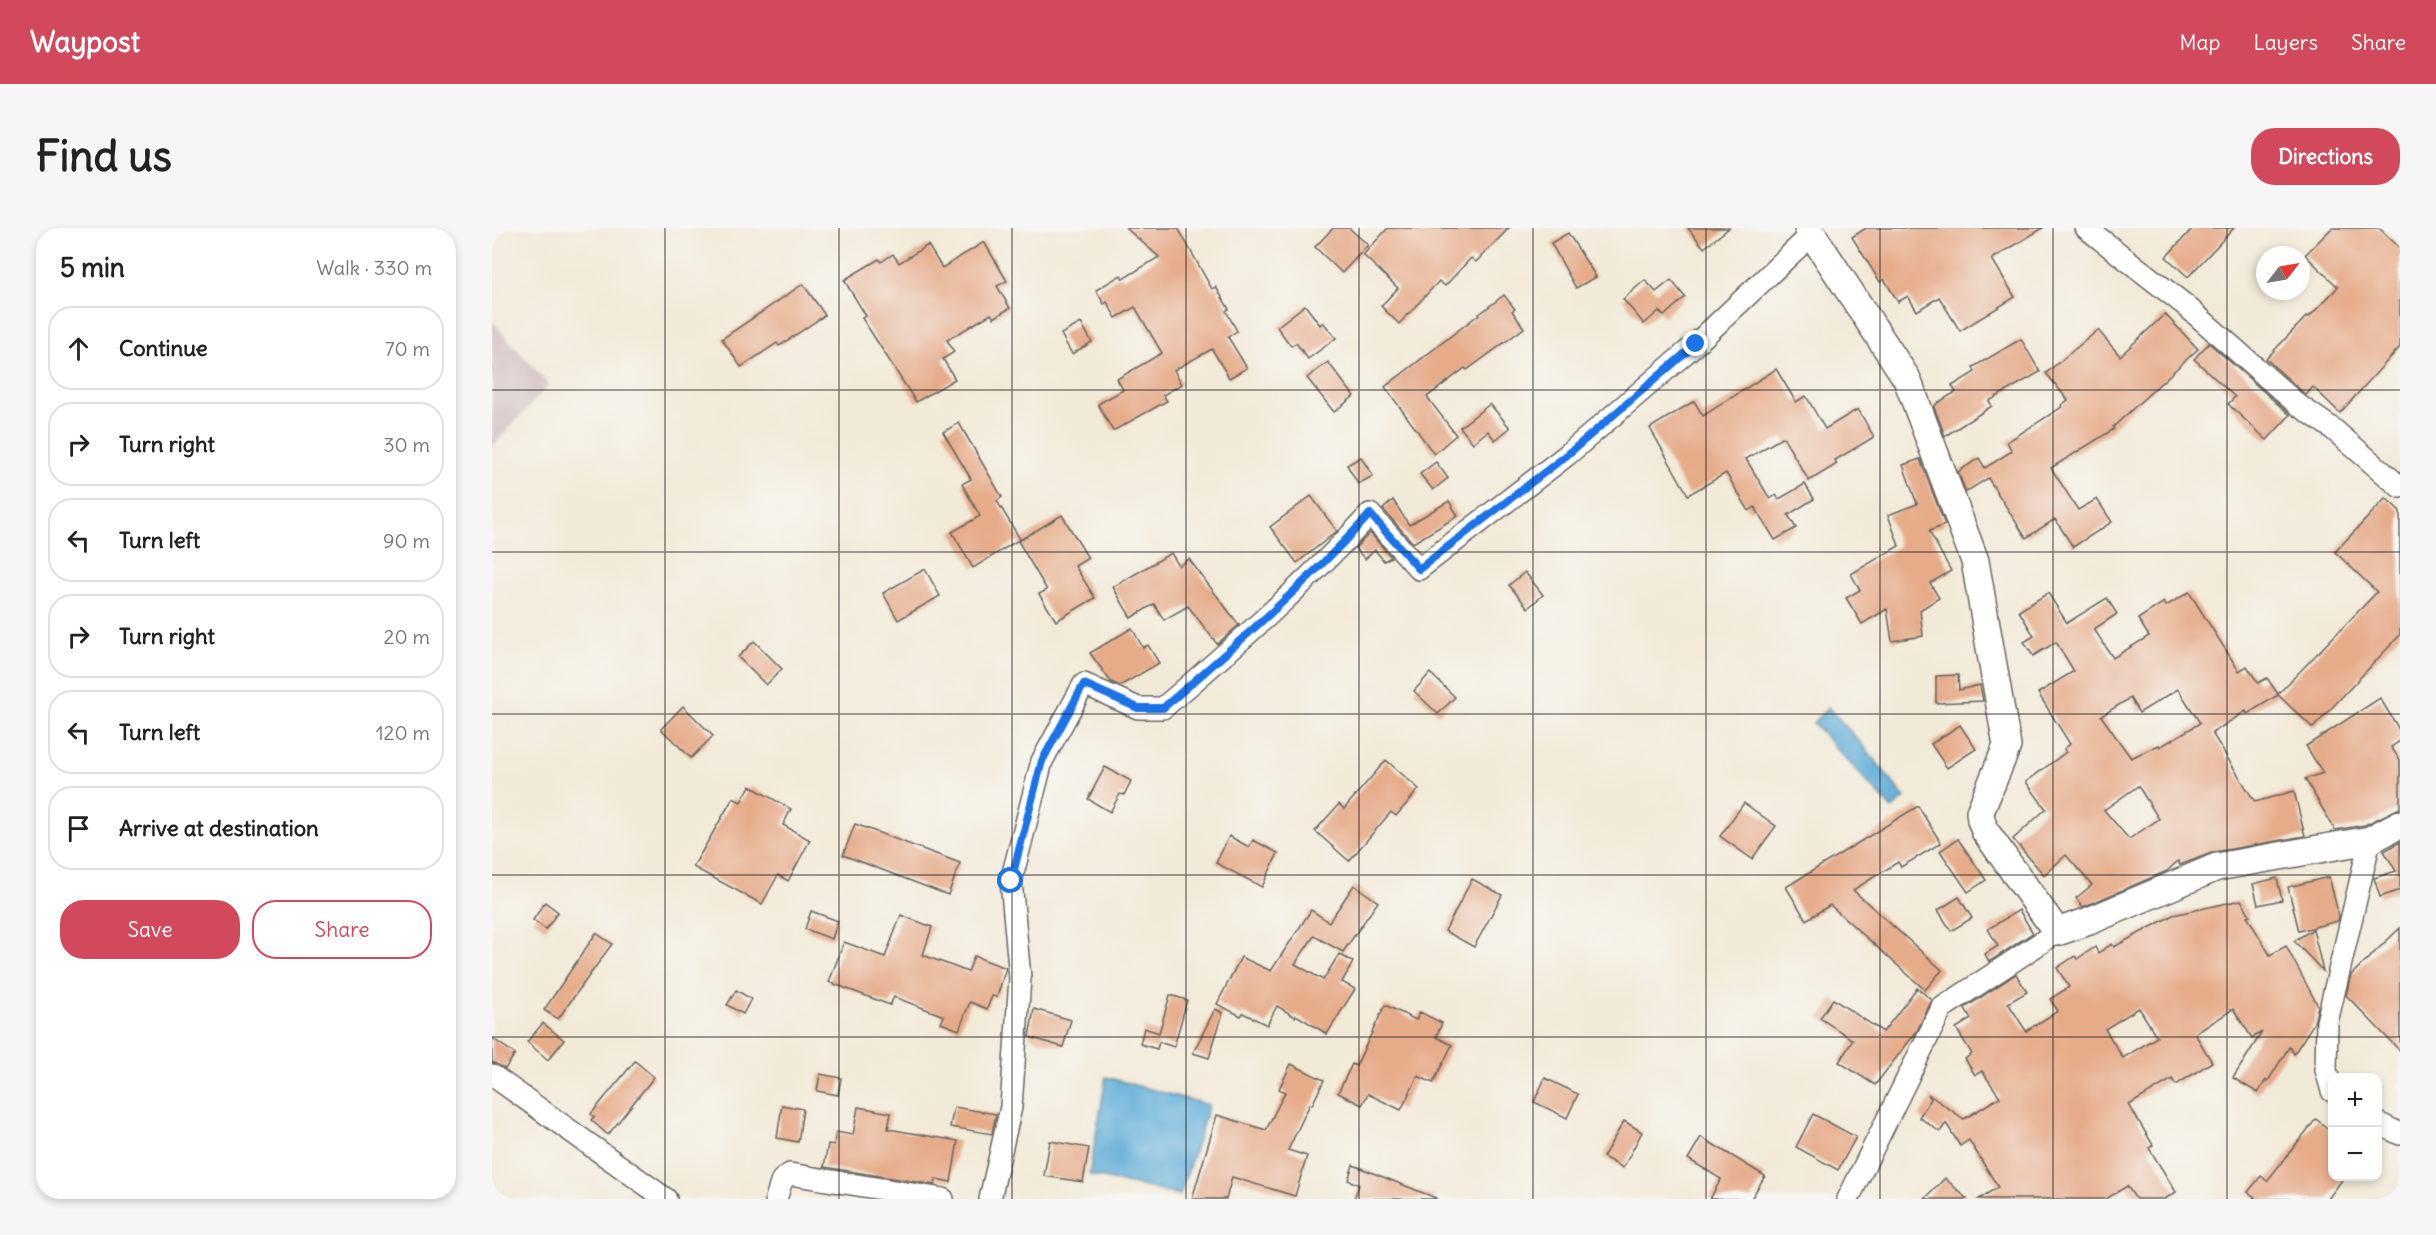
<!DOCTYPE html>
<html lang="en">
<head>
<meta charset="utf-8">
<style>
	:root { --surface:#fff; --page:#f6f6f6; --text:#222; --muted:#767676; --line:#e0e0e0; --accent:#d1495b }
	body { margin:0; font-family:Delius,sans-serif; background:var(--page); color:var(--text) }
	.controls { position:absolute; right:18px; bottom:18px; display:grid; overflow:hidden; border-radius:12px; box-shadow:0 3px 9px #0003 }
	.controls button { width:54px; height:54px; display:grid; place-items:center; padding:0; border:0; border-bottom:2px solid var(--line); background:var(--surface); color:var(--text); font:30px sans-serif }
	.compass { position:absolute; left:1764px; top:18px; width:54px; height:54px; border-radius:50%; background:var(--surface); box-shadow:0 3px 9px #0003; rotate:59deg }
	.stop { position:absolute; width:18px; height:18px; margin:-14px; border:4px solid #1a73e8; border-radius:50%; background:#fff }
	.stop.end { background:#1a73e8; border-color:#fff; box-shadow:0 2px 6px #0008 }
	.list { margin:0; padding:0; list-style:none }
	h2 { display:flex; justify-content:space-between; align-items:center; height:78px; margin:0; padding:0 24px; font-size:26px }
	h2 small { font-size:20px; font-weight:400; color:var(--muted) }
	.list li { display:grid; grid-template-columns:39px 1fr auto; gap:18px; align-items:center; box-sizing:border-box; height:84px; margin:0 12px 12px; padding:0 12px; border:2px solid var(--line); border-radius:24px }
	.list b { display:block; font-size:22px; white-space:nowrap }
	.list em { font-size:20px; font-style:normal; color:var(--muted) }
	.actions { display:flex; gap:12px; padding:18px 24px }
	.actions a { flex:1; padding:14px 0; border:2px solid var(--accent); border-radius:24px; text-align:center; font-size:21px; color:var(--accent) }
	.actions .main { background:var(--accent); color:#fff }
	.icon { flex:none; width:33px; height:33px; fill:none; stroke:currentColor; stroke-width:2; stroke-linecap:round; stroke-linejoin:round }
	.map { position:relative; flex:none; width:1908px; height:971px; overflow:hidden; border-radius:24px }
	header { display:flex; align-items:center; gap:36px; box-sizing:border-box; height:84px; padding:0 30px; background:var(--accent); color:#fff }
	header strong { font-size:28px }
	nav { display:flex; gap:33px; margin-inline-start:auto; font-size:21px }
	.intro { display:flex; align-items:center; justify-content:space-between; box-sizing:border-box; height:144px; padding:0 36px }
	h1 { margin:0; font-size:42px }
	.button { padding:15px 27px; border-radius:24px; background:var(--accent); color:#fff; font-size:21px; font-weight:700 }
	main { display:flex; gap:36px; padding:0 36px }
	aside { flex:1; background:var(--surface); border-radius:24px; box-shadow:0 3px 9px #0003 }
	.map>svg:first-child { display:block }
</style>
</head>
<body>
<header>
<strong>Waypost</strong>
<nav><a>Map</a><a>Layers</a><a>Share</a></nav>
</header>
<div class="intro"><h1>Find us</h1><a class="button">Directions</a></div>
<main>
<aside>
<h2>5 min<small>Walk · 330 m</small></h2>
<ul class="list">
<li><svg class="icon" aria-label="ahead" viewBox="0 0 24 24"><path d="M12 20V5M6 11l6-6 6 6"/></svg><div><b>Continue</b></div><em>70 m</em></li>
<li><svg class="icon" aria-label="right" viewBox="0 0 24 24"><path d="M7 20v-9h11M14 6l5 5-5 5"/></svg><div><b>Turn right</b></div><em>30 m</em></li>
<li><svg class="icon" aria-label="left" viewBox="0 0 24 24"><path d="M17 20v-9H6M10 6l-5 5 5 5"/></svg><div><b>Turn left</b></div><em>90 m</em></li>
<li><svg class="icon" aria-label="right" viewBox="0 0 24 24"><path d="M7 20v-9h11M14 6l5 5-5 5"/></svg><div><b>Turn right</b></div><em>20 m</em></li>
<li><svg class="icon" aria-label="left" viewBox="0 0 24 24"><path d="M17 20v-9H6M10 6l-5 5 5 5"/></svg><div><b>Turn left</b></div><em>120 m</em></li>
<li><svg class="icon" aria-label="arrive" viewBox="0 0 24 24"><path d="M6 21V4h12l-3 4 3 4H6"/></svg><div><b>Arrive at destination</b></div></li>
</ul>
<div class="actions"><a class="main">Save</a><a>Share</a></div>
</aside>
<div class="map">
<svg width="1908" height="971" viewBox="0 0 1908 971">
	<rect width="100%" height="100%" fill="#f6f6f2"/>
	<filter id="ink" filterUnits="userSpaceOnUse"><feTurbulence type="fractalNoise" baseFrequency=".0167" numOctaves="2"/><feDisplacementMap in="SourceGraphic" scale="12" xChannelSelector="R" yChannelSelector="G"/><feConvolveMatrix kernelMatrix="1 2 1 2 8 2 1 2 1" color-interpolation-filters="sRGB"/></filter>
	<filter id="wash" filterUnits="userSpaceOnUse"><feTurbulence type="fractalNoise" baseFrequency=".008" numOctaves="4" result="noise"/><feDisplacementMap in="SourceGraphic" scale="24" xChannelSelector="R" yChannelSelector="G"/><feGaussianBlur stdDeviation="1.35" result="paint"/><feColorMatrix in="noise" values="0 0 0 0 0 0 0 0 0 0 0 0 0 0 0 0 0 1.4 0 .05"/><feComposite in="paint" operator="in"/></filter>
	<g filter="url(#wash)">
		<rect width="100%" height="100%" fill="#f2ead8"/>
		<!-- industrial -->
		<path fill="#d2bfc1" d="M 0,93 L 57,157 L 0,219 Z"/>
		<!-- water -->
		<g fill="#5dacd7" stroke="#3c647a" stroke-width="1.5">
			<path d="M 1336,479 L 1370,516 L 1413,570 L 1400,581 L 1321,495 Z"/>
			<path d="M 614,849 L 717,877 L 688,967 L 597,947 Z"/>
		</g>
		<g id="blocks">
			<!-- building -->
			<g fill="#e6ac8a" fill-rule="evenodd">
				<path d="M 634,0 L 686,0 L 720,61 L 724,59 L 737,81 L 734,83 L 745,103 L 736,109 L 755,140 L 737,150 L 720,121 L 682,142 L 690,156 L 671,167 L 675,173 L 621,203 L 606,176 L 631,162 L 625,151 L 670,125 L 643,79 L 624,90 L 615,74 L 612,76 L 604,62 L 629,47 L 631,51 L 667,29 Z"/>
				<path d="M 841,0 L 857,0 L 876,17 L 850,45 L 823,19 Z"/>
				<path d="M 896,0 L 1017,0 L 984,34 L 979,30 L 953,58 L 947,53 L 907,96 L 889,78 L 906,60 L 871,27 Z"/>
				<path d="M 1196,0 L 1237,0 L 1212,20 Z"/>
				<path d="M 1374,0 L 1551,0 L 1500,31 L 1523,69 L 1468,103 L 1447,69 L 1425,83 L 1416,68 L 1406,74 L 1392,51 L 1388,54 L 1360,9 Z"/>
				<path d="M 1701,0 L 1742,0 L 1696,49 L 1674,29 Z"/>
				<path d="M 1840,0 L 1887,0 L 1908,20 L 1908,119 L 1848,185 L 1821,159 L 1814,167 L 1774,131 L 1815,88 L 1817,89 L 1846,59 L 1813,27 Z"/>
				<path d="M 1076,5 L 1104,49 L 1084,60 L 1059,15 Z"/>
				<path d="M 492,14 L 515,53 L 505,58 L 518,80 L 502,90 L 499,86 L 455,112 L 462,124 L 451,131 L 463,151 L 424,174 L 370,90 L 374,88 L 352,52 L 387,31 L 389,34 L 401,26 L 407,35 L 436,17 L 450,40 Z"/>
				<path d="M 1153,52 L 1164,64 L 1179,52 L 1193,69 L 1172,88 L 1167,83 L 1152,96 L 1131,71 Z"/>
				<path d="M 311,56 L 333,87 L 287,118 L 285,115 L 249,139 L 230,111 Z"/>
				<path d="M 1012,67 L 1023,81 L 1020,83 L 1032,100 L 975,142 L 973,140 L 935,169 L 964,207 L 942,226 L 893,159 Z"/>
				<path d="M 813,77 L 828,97 L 831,94 L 844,110 L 816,131 L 804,115 L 799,118 L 785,99 Z"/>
				<path d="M 1673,86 L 1706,121 L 1621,199 L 1622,201 L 1559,240 L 1586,282 L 1605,271 L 1620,294 L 1581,319 L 1563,291 L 1534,310 L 1496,250 L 1474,264 L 1466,244 L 1487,230 L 1493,240 L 1520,223 L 1515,214 L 1570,179 L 1569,177 L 1576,172 L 1554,145 L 1606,102 L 1628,128 Z"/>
				<path d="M 589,95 L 600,114 L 580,126 L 569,106 Z"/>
				<path d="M 1529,111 L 1548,144 L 1497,173 L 1500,178 L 1453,208 L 1442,179 L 1445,175 L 1464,164 L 1460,158 L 1483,144 L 1481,139 Z"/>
				<path d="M 1717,115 L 1798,187 L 1775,212 L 1736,176 L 1743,169 L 1702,131 Z"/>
				<path d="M 836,134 L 862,168 L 842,184 L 815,150 Z"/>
				<path d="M 1284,141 L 1304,174 L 1314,168 L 1333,201 L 1366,181 L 1382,209 L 1343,232 L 1345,236 L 1317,253 L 1291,209 L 1254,231 L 1278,271 L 1284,267 L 1287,271 L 1313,256 L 1322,271 L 1296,287 L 1304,300 L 1283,312 L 1263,279 L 1257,283 L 1234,245 L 1196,267 L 1158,200 L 1202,173 L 1211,188 Z"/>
				<path d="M 998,176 L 1018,200 L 1003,212 L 996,203 L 981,215 L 968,199 Z"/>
				<path d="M 467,195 L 510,269 L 505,273 L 528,311 L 481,340 L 460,304 L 488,288 L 470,256 L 479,251 L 451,204 Z"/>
				<path d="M 869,229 L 881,248 L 866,256 L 855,237 Z"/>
				<path d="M 1428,231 L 1453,297 L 1437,303 L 1459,343 L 1438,355 L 1447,370 L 1428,382 L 1431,408 L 1400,413 L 1395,381 L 1370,396 L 1354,370 L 1368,362 L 1359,346 L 1407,318 L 1396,287 L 1425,276 L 1411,237 Z"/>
				<path d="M 944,234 L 956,250 L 941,262 L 928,246 Z"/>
				<path d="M 819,268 L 845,303 L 805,335 L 778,299 Z"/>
				<path d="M 1894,270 L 1908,283 L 1908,407 L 1821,500 L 1786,467 L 1755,486 L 1754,483 L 1720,505 L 1763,574 L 1802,563 L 1813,608 L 1722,624 L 1688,637 L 1686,633 L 1675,643 L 1591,679 L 1584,670 L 1600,657 L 1574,627 L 1552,647 L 1521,611 L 1554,581 L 1534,554 L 1574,524 L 1572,521 L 1578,516 L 1546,465 L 1582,443 L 1564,414 L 1541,428 L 1532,414 L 1542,408 L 1527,383 L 1556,365 L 1575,395 L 1615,370 L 1625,386 L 1602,401 L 1621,430 L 1657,408 L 1646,391 L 1672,374 L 1674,378 L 1697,364 L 1747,443 L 1755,438 L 1766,455 L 1775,450 L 1786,466 L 1885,364 L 1843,324 ZM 1686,461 L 1708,495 L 1668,519 L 1667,517 L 1639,530 L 1609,488 L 1638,470 L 1647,485 ZM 1646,558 L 1667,591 L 1637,611 L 1612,582 Z"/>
				<path d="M 901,272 L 917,297 L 957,273 L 966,288 L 921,315 L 891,281 Z"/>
				<path d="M 570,287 L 596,330 L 583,338 L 603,370 L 564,393 L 547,366 L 555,362 L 526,313 Z"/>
				<path d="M 878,305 L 899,329 L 892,333 L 883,322 L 873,331 L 863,320 Z"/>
				<path d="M 679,325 L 687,338 L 697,331 L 747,397 L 725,416 L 696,378 L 672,392 L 662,376 L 639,390 L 621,359 Z"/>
				<path d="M 433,341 L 448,368 L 406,392 L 391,365 Z"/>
				<path d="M 1033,344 L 1051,367 L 1036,380 L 1017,357 Z"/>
				<path d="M 640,400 L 651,420 L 656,417 L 667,435 L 628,458 L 619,454 L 598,425 Z"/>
				<path d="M 262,413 L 290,441 L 274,457 L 246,429 Z"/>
				<path d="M 938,445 L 963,469 L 946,486 L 922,463 Z"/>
				<path d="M 1466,447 L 1467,462 L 1488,457 L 1491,473 L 1444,475 L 1444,448 Z"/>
				<path d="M 1888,470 L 1908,503 L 1908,513 L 1899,519 L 1908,532 L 1908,580 L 1873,597 L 1843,602 L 1813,551 L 1831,545 L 1814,518 Z"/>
				<path d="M 191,478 L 221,508 L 199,530 L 169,501 Z"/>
				<path d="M 1468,497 L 1484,521 L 1455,540 L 1439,516 Z"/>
				<path d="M 894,532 L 927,561 L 904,588 L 899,584 L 857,633 L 823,603 L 847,576 L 852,581 Z"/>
				<path d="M 613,539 L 639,553 L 632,567 L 628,566 L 618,584 L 596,571 Z"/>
				<path d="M 258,558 L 299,581 L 291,597 L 318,612 L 296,653 L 286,647 L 270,676 L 201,639 L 241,570 L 249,574 Z"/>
				<path d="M 1252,575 L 1284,598 L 1260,631 L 1228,608 Z"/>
				<path d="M 1426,578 L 1449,615 L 1409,639 L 1406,634 L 1361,662 L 1450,742 L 1433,762 L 1338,677 L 1314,692 L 1294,659 Z"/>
				<path d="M 363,596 L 468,635 L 456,667 L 351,627 Z"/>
				<path d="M 737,608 L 757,619 L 761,612 L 786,625 L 770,659 L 724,635 Z"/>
				<path d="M 1466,611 L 1494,652 L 1476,664 L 1448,623 Z"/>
				<path d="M 1908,614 L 1908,662 L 1888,669 L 1882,650 L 1904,643 L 1892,623 Z"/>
				<path d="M 1837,649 L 1847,688 L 1846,693 L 1807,703 L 1796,659 Z"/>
				<path d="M 1785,650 L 1790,672 L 1766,677 L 1761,656 Z"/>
				<path d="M 980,651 L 1010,667 L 982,719 L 953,703 Z"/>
				<path d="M 862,657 L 886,674 L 851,724 L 822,708 L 803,736 L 831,752 L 847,726 L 861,734 L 850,754 L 863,761 L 835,806 L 804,787 L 803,789 L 785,778 L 775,797 L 751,785 L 749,788 L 725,776 L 749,729 L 779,743 L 819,682 L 837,694 Z"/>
				<path d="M 1467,669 L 1480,690 L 1459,703 L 1446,682 Z"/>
				<path d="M 1749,672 L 1758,687 L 1755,688 L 1778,727 L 1794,718 L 1826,778 L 1822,795 L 1802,826 L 1797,819 L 1776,853 L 1774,852 L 1766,865 L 1741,850 L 1770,804 L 1760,810 L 1741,781 L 1703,806 L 1720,834 L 1684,857 L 1680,851 L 1637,877 L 1661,917 L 1657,920 L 1684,964 L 1673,971 L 1644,971 L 1635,958 L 1614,971 L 1487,971 L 1506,959 L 1477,912 L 1468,918 L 1454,895 L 1448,904 L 1427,889 L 1439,871 L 1436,866 L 1472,891 L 1508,869 L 1490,843 L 1483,847 L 1473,831 L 1480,826 L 1464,800 L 1479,791 L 1473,780 L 1524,746 L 1535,764 L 1516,775 L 1534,803 L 1566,783 L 1558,771 L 1577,759 L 1565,740 L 1583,728 L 1585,731 L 1603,719 L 1606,725 L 1620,716 L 1622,719 L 1681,687 ZM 1647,780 L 1665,809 L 1631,830 L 1613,801 Z"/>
				<path d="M 53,674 L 66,684 L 54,701 L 41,692 Z"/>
				<path d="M 1527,682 L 1541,705 L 1497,734 L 1493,726 L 1506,718 L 1496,701 Z"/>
				<path d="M 319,683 L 346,693 L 340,711 L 313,701 Z"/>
				<path d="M 409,687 L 440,699 L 431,727 L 476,744 L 482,728 L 514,740 L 505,769 L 500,768 L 495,781 L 478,774 L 467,802 L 449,795 L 452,788 L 402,769 L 398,777 L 337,754 L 352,714 L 393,729 Z"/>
				<path d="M 1908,700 L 1908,823 L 1854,767 L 1859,747 Z"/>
				<path d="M 1821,701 L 1831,743 L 1802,713 Z"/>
				<path d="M 104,705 L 120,716 L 66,791 L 52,782 Z"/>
				<path d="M 1425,760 L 1440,772 L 1425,803 L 1383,857 L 1347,834 L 1361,812 L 1328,790 L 1341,771 L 1391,804 Z"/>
				<path d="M 244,762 L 259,771 L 251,786 L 235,777 Z"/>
				<path d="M 678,767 L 695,772 L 682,819 L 667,814 L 665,821 L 648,816 L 652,800 L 667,805 Z"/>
				<path d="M 893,777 L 924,792 L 928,784 L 950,795 L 944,809 L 960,817 L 941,855 L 926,848 L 909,882 L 876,866 L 870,877 L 846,865 L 860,836 L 864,838 Z"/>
				<path d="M 542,781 L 579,792 L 571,819 L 537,809 Z"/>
				<path d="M 723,781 L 731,785 L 717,830 L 701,825 Z"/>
				<path d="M 51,795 L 72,812 L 56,832 L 35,814 Z"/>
				<path d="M 0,810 L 23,826 L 13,841 L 0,834 Z"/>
				<path d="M 143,833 L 162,849 L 116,907 L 99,892 L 102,889 L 99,886 Z"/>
				<path d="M 799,836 L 832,852 L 820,877 L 818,876 L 796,922 L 815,928 L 803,968 L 740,949 L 734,971 L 700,971 L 725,887 L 774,902 L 793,864 L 787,861 Z"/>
				<path d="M 328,846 L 349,850 L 346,867 L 325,863 Z"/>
				<path d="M 1053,850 L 1086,866 L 1075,890 L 1042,874 Z"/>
				<path d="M 290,877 L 311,881 L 306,914 L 285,910 Z"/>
				<path d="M 366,879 L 399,885 L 396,901 L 466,913 L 459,954 L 444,951 L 443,957 L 332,939 L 336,916 L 342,917 L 344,904 L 361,907 Z"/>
				<path d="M 462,879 L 504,886 L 500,906 L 458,899 Z"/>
				<path d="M 1321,886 L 1364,909 L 1346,942 L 1304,919 Z"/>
				<path d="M 1824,891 L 1840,904 L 1840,948 L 1853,948 L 1836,971 L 1761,971 L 1763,969 L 1756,964 L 1769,948 L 1775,953 Z"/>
				<path d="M 1132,893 L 1150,904 L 1131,940 L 1111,929 Z"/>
				<path d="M 1209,909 L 1273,948 L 1259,971 L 1218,971 L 1229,951 L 1196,931 Z"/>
				<path d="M 558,913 L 597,920 L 591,954 L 552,948 Z"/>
				<path d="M 861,937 L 944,970 L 943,971 L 862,971 L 867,957 L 856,952 Z"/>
				<path d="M 1453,950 L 1475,971 L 1433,971 Z"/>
			</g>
		</g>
	</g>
	<g filter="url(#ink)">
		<use href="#blocks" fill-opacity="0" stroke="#67645e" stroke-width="1.5"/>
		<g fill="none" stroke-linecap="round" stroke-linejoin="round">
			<defs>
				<g id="minor">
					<path d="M 1594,0 L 1693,77 L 1805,176 L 1841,201 L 1908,259"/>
					<path d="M 0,847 L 174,971"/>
					<path d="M 1840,863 L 1834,842 L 1835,794 L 1878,612"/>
					<path d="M 1886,895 L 1908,906"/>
					<path d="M 284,971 L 290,952 L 298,946 L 451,971"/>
					<path d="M 498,971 L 519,879 L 528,750 L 519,653 L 550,533 L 592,456 L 646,480 L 671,480 C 743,418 814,356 878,286 L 927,341 L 1075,227 L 1205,115 L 1320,6"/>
					<path d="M 1356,971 L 1450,780 L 1565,704"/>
				</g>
				<path id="major" d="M 1316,0 L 1415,151 L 1483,333 L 1515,518 L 1488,584 L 1489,592 L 1493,603 L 1565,704 L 1597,693 L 1725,639 L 1878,612 L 1908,596"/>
			</defs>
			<!-- minor casing -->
			<use href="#minor" stroke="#67645e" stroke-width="24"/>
			<!-- major casing -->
			<use href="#major" stroke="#67645e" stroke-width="30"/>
			<!-- minor -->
			<use href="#minor" stroke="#fff" stroke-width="21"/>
			<!-- major -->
			<use href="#major" stroke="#fff" stroke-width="27"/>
		</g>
	</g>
	<g fill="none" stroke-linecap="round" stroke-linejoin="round" filter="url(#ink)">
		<!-- route -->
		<path stroke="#1a73e8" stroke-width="8" d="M 519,653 L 550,533 L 592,456 L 646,480 L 671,480 C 743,418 814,356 878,286 L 927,341 L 1075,227 L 1204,116"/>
	</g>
	<!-- grid -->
	<path fill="none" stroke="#1c1c1c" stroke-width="1.5" stroke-opacity="0.55" d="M 173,0 L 173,971M 347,0 L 347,971M 520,0 L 520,971M 694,0 L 694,971M 867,0 L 867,971M 1041,0 L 1041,971M 1214,0 L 1214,971M 1388,0 L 1388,971M 1561,0 L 1561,971M 1735,0 L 1735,971M 0,162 L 1908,162M 0,324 L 1908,324M 0,486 L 1908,486M 0,647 L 1908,647M 0,809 L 1908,809"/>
</svg>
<div class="controls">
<button>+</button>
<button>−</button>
</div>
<svg class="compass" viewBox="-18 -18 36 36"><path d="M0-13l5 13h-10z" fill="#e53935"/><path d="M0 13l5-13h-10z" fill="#767676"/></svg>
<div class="stop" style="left:519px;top:653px"></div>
<div class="stop end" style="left:1204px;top:116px"></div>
</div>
</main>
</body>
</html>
